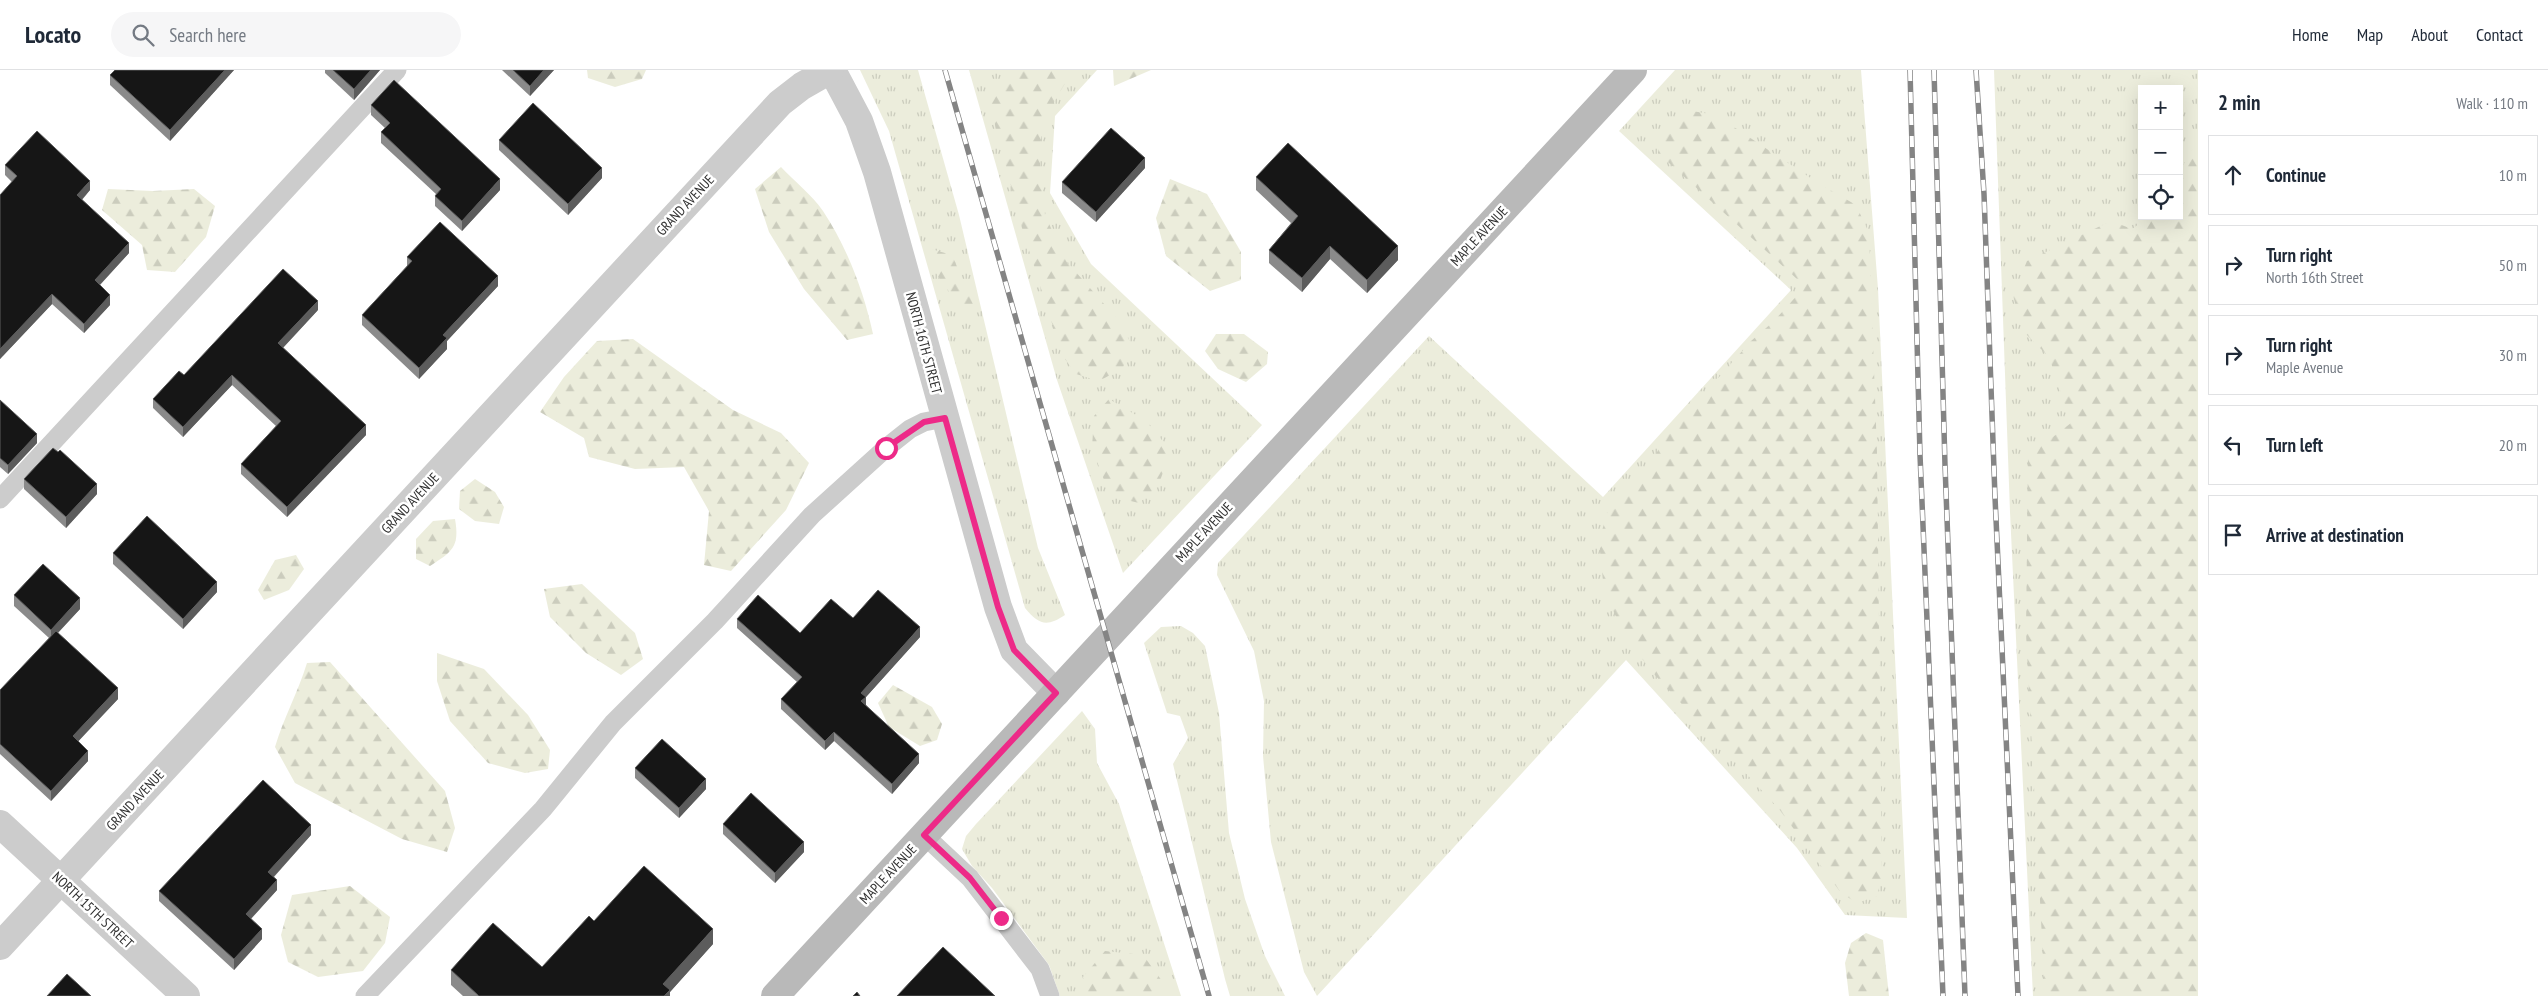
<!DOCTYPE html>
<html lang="en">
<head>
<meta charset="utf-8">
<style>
	:root { --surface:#fff; --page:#f6f6f7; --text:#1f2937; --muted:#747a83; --line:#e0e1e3 }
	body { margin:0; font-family:"PT Sans Narrow",sans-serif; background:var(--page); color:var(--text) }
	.controls { position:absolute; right:15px; top:15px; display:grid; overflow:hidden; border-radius:0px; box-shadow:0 5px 20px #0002 }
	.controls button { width:45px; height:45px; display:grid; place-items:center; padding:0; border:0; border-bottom:1px solid var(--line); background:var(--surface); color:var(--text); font:25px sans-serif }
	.stop { position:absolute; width:15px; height:15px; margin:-11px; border:4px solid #ed2a88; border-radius:50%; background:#fff }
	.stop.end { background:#ed2a88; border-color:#fff; box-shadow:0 1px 5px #0008 }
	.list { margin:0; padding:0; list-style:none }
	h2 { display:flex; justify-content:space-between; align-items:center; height:65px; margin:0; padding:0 20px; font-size:21px }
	h2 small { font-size:16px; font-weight:400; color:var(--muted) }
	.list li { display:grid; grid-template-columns:32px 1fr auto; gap:15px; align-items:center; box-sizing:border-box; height:80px; margin:0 10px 10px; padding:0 10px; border:1px solid var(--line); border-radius:0px }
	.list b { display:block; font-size:19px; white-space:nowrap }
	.list p { margin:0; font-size:16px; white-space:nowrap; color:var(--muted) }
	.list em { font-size:16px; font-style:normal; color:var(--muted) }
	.icon { flex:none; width:28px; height:28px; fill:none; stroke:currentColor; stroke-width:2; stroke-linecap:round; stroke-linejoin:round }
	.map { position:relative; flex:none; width:2198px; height:926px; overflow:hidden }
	header { display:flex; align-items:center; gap:30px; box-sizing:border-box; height:70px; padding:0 25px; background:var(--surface); border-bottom:1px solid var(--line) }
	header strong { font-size:24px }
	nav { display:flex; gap:28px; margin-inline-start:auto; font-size:18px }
	.search { width:350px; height:45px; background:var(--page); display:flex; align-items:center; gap:12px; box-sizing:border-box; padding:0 18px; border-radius:28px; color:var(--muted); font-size:19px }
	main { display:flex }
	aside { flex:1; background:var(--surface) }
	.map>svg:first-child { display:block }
</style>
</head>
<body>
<header>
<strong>Locato</strong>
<div class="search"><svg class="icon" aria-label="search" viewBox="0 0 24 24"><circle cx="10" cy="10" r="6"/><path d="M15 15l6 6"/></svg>Search here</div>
<nav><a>Home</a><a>Map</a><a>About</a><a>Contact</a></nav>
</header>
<main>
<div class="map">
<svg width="2198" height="926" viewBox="0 0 2198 926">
	<defs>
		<pattern id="grass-tufts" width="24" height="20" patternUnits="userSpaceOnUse" patternTransform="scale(1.25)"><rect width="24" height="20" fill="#eceddc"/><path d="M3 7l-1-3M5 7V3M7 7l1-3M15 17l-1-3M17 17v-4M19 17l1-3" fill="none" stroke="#cbccbd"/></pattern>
		<pattern id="forest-firs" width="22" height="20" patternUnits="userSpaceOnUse" patternTransform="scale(1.25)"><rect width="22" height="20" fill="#eceddc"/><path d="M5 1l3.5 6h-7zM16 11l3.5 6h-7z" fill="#cbccbd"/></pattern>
	</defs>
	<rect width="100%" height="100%" fill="#fff"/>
	<!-- grass -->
	<g fill="url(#grass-tufts)" fill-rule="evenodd">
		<path d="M 860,0 L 918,0 L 959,145 L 1038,478 L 1065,545 C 1047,557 1039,555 1025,538 L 889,61 Z"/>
		<path d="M 969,0 L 1097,0 L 1055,46 L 1050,123 L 1091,194 L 1262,355 L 1123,503 L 1057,310 Z"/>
		<path d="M 1675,0 L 1861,0 L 1878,219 L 1907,848 L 1845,845 L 1797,778 L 1626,590 L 1317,926 L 1304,902 L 1271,772 L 1263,686 L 1264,631 L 1254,581 L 1217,505 L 1218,493 L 1429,266 L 1603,427 L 1791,220 L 1619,61 Z"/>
		<path d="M 1994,0 L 2198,0 L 2198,926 L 2033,926 L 2010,442 ZM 2142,19 L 2179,19 L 2179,146 L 2142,146 Z"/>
		<path d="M 1181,556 L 1193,563 L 1205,576 L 1219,643 L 1229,763 L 1245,829 L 1265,886 L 1285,926 L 1230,926 L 1225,909 L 1173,694 L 1188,668 L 1180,646 L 1167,643 L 1144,573 L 1161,557 Z"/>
		<path d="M 1082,641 L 1095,659 L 1097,693 L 1119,734 L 1181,926 L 1060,926 L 1049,895 L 992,818 L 972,796 L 962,779 L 966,766 L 976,754 Z"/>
	</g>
	<!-- forest -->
	<g fill="url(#forest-firs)">
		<path d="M 587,0 L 646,0 L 642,9 L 615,17 L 588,8 Z"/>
		<path d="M 1017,0 L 1073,0 L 1044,49 L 1039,83 L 1045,145 L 1066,191 L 1121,253 L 1131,274 L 1123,298 L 1099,311 L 1076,304 L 1062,285 L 1022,158 L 989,32 L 1002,10 Z"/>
		<path d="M 1113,0 L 1151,0 L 1114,16 Z"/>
		<path d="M 1686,40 L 1716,45 L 1818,113 L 1856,135 L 1869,163 L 1877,382 L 1882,806 L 1877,826 L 1857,833 L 1841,823 L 1779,739 L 1654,604 L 1626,568 L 1604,521 L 1599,471 L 1608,440 L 1628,422 L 1647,399 L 1666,367 L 1751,271 L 1773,252 L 1801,221 L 1797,209 L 1658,83 L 1661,61 Z"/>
		<path d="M 2198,70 L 2198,926 L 2045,926 L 2026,563 L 2028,386 L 2071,353 L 2049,287 L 2022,260 L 2013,225 L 2027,191 L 2111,151 L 2132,159 L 2150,146 L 2179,146 L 2179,102 Z"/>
		<path d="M 781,97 C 794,111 812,125 823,141 C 847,177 864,222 873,264 L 847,270 L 804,219 L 769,162 L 755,119 Z"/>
		<path d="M 1170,109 L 1207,124 L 1241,182 L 1241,210 L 1210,221 L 1166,186 L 1156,148 Z"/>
		<path d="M 108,119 L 153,121 L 194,119 L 215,136 L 206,167 L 175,202 L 147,200 L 142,175 L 102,140 Z"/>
		<path d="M 931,179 L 952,185 L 973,234 L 960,237 L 937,205 Z"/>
		<path d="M 1216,264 L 1244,264 L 1268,282 L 1267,294 L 1246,312 L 1218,299 L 1205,281 Z"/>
		<path d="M 633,269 L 733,340 L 781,363 L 809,393 L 786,440 L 731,501 L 704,495 L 709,441 L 684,397 L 635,399 L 589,387 L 584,368 L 540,342 L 564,307 L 597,271 Z"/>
		<path d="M 1109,329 L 1146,351 L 1171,381 L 1158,416 L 1139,433 L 1110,426 L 1092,378 L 1094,346 Z"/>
		<path d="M 475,409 L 495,422 L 504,437 L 499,454 L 475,451 L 459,439 L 460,421 Z"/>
		<path d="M 455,449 C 460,477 452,482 430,496 L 416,489 L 416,469 L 433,451 Z"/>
		<path d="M 296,485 L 304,499 L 289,520 L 264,530 L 258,520 L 275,490 Z"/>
		<path d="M 582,514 L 635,563 L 643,589 L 621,605 L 586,583 L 550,547 L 544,519 Z"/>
		<path d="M 437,583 L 484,599 L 528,645 L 550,680 L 548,699 L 525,703 L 488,693 L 450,651 L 437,611 Z"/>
		<path d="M 330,592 L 445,721 L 455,758 L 447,782 L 402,769 L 295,713 L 275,677 C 284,647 298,622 307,593 Z"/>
		<path d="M 893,615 L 932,637 L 942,654 L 937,670 L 920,676 L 889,657 L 878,633 Z"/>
		<path d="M 350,816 L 390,847 L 385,873 L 363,901 L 318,907 L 288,892 L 281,865 L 292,825 Z"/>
		<path d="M 1866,863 L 1883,870 L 1889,926 L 1849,926 L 1845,893 L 1851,873 Z"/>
		<path d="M 1105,881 L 1143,885 L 1173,926 L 1084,926 L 1083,907 Z"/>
	</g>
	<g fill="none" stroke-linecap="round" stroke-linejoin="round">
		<!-- service -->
		<g stroke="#ccc" stroke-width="19">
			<path d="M 0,429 L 397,0"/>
			<path d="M 924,765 L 970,808 L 1040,899 L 1050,926"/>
			<path d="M 365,926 L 543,739 L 613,653 L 715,551 L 812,445 L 886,378 L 910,359 L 924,352 L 945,348"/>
		</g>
		<!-- minor -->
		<g stroke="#ccc" stroke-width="28">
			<path d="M 832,0 L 859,51 L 877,102 L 998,537 L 1014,580 L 1056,623"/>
			<path d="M 0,754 L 186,926"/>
			<path d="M 0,876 L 780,33 L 802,16 L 830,0"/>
		</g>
		<!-- secondary -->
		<path stroke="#b9b9b9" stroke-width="28" d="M 775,926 L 1633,0"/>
		<defs>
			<g id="rail">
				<path d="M 945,0 L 1209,926"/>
				<path d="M 1910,0 L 1920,385 L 1943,926"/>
				<path d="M 1934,0 L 1945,395 L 1965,926"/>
				<path d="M 1976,0 L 1984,124 L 1995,427 L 2018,926"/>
			</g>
		</defs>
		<!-- rail casing -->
		<use href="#rail" stroke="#848484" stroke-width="5.5"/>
		<!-- rail -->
		<use href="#rail" stroke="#fff" stroke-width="4" stroke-dasharray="11" stroke-linecap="butt"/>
	</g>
	<!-- wall -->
	<g fill="#8a8a8a">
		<path d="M 234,0 L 170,71 L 110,15 L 110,5 Z"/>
		<path d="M 325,0 L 380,0 L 354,30 L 325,3 Z"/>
		<path d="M 502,0 L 554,0 L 530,26 Z"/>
		<path d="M 371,35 L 500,120 L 462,161 L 435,136 L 435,126 L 436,124 L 381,73 L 381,62 L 385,58 L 371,45 Z"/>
		<path d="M 499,70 L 602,108 L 568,145 L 499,80 Z"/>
		<path d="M 5,95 L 90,120 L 82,130 L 129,183 L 100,215 L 110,235 L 84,263 L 52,234 L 0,289 L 0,125 L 12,112 L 5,105 Z"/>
		<path d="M 1145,98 L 1096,152 L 1062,123 L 1062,112 Z"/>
		<path d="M 1256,107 L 1398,190 L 1367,223 L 1330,189 L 1302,222 L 1269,193 L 1269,180 L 1291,153 L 1256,120 Z"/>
		<path d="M 407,187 L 498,216 L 447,271 L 447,279 L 419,309 L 362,255 L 362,245 L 407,196 Z"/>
		<path d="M 318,240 L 283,278 L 366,365 L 287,447 L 241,404 L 241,394 L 276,356 L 232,315 L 183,367 L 153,338 L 153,329 L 184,305 Z"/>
		<path d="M 0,330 L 37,373 L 8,404 L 0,397 Z"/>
		<path d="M 24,409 L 97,424 L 66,458 L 24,419 Z"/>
		<path d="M 113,483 L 217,522 L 183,559 L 113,494 Z"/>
		<path d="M 14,525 L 80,539 L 58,563 L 118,629 L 78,671 L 88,691 L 51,731 L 0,684 L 0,620 L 49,568 L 14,536 Z"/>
		<path d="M 853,548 L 920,567 L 866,627 L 866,635 L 919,693 L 892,724 L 834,671 L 825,680 L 781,639 L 781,629 L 797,612 L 737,558 L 737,549 L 800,563 Z"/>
		<path d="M 635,698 L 706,719 L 679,748 L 635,708 Z"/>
		<path d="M 723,754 L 804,782 L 775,813 L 723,764 Z"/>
		<path d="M 311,765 L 274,807 L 277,820 L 251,849 L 262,869 L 234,900 L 159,831 L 159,821 Z"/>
		<path d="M 594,851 L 713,874 L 670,922 L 670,926 L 463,926 L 451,915 L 451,900 L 542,897 Z"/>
	</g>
	<!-- shaded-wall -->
	<g fill="#5c5c5c">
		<path d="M 225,0 L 234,0 L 170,71 L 170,60 Z"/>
		<path d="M 371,0 L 380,0 L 354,30 L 354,19 Z"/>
		<path d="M 544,0 L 554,0 L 530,26 L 530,16 Z"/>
		<path d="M 1145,88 L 1145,98 L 1096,152 L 1096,142 Z"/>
		<path d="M 602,98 L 602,108 L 568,145 L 568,134 Z"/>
		<path d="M 500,109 L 500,120 L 462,161 L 462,151 Z"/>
		<path d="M 90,111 L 90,120 L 77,135 L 77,125 Z"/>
		<path d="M 129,173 L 129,183 L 95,220 L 95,210 Z"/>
		<path d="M 1330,176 L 1330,189 L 1302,222 L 1302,208 Z"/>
		<path d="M 1398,176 L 1398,190 L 1367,223 L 1367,210 Z"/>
		<path d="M 498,206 L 498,216 L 447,271 L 447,279 L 419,309 L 419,298 L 443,265 Z"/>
		<path d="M 52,224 L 52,234 L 0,289 L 0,279 Z"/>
		<path d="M 110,225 L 110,235 L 84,263 L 84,254 Z"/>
		<path d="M 318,231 L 318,240 L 278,283 L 278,273 Z"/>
		<path d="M 232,305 L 232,315 L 183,367 L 183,357 Z"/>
		<path d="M 366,355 L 366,365 L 287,447 L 287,437 Z"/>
		<path d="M 37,364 L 37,373 L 8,404 L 8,395 Z"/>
		<path d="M 97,414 L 97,424 L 66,458 L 66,447 Z"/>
		<path d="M 217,512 L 217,522 L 183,559 L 183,549 Z"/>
		<path d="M 80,528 L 80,539 L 51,570 L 51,560 Z"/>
		<path d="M 920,557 L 920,567 L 866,627 L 866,636 L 861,641 L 861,623 Z"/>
		<path d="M 118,618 L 118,629 L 73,677 L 73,666 Z"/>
		<path d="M 834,662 L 834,671 L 825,680 L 825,671 Z"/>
		<path d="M 88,681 L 88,691 L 51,731 L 51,721 Z"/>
		<path d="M 919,684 L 919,693 L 892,724 L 892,714 Z"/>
		<path d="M 706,709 L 706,719 L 679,748 L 679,738 Z"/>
		<path d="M 311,755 L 311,765 L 268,813 L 268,802 Z"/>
		<path d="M 804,772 L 804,782 L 775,813 L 775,803 Z"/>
		<path d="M 277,810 L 277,820 L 246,854 L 246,844 Z"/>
		<path d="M 262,859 L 262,869 L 234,900 L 234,889 Z"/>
		<path d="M 713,859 L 713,874 L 670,922 L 670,926 L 663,926 L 663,914 Z"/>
	</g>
	<!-- building -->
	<g fill="#161616" stroke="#5c5c5c">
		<path d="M 115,0 L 225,0 L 170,60 L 110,5 Z"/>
		<path d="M 333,0 L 371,0 L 354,19 Z"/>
		<path d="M 513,0 L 544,0 L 530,16 Z"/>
		<path d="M 394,10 L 500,109 L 462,151 L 435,126 L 441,119 L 381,62 L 390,53 L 371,35 Z"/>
		<path d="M 533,33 L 602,98 L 568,134 L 499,70 Z"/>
		<path d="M 1111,58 L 1145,88 L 1096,142 L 1062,112 Z"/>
		<path d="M 37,61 L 90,111 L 77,125 L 129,173 L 95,210 L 110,225 L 84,254 L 52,224 L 0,279 L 0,125 L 17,106 L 5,95 Z"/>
		<path d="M 1288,73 L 1398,176 L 1367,210 L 1330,176 L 1302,208 L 1269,180 L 1298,146 L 1256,107 Z"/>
		<path d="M 440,152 L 498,206 L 443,265 L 447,268 L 419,298 L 362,245 L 412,191 L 407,187 Z"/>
		<path d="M 283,199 L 318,231 L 278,273 L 366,355 L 287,437 L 241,394 L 281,351 L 232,305 L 183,357 L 153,329 L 179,301 L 184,305 Z"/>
		<path d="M 0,330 L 37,364 L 8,395 L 0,388 Z"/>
		<path d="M 53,378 L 58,382 L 60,380 L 97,414 L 66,447 L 24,409 Z"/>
		<path d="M 147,446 L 217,512 L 183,549 L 113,483 Z"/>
		<path d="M 43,494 L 80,528 L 51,560 L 14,525 Z"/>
		<path d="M 878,520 L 920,557 L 861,623 L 866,627 L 861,631 L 919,684 L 892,714 L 834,662 L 825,671 L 781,629 L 802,607 L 737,549 L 758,525 L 800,563 L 831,529 L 853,548 Z"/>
		<path d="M 56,561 L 118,618 L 73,666 L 88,681 L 51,721 L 0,674 L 0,620 Z"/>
		<path d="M 662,669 L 706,709 L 679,738 L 635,698 Z"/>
		<path d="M 263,710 L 311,755 L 268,802 L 277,810 L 246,844 L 262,859 L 234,889 L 159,821 Z"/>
		<path d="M 751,723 L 804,772 L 775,803 L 723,754 Z"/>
		<path d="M 644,796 L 713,859 L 663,914 L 670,920 L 664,926 L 479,926 L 451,900 L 493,853 L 542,897 L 589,846 L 594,851 Z"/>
		<path d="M 943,877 L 995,926 L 897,926 Z"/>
		<path d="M 67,904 L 91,926 L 47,926 Z"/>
		<path d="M 857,922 L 860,926 L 853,926 Z"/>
	</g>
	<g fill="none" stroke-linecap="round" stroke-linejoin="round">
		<!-- route -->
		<path stroke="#ed2a88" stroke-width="6" d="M 886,378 L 924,352 L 945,348 L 998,537 L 1014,580 L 1056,623 L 924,765 L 970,808 L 1001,848"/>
	</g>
	<g text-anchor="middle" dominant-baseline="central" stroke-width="5" stroke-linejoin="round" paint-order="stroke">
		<!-- street labels -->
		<g font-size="14" fill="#2f2f2f" stroke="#fff">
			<text transform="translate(685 135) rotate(-47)">GRAND AVENUE</text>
			<text transform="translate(1479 166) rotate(-47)">MAPLE AVENUE</text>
			<text transform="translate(924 273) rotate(75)">NORTH 16TH STREET</text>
			<text transform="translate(410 433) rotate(-47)">GRAND AVENUE</text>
			<text transform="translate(1204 462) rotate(-47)">MAPLE AVENUE</text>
			<text transform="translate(135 730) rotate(-47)">GRAND AVENUE</text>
			<text transform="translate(888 804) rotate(-47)">MAPLE AVENUE</text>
			<text transform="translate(93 840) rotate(43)">NORTH 15TH STREET</text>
		</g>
	</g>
</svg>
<div class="controls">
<button>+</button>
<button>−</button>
<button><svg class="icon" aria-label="locate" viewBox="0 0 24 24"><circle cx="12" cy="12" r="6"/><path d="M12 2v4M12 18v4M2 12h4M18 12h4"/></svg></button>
</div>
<div class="stop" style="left:886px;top:378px"></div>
<div class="stop end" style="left:1001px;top:848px"></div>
</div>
<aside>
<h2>2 min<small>Walk · 110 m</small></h2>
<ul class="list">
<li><svg class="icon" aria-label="ahead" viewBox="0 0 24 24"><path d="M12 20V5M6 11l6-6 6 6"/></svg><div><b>Continue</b></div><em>10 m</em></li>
<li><svg class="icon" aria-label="right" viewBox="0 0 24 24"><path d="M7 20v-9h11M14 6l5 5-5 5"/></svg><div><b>Turn right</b><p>North 16th Street</p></div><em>50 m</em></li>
<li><svg class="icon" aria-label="right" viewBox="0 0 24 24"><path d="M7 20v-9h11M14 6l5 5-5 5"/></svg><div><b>Turn right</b><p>Maple Avenue</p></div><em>30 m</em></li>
<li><svg class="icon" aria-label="left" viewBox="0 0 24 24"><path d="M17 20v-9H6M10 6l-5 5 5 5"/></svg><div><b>Turn left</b></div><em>20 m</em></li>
<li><svg class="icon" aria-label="arrive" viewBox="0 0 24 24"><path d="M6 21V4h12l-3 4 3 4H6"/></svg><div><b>Arrive at destination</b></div></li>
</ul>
</aside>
</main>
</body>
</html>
